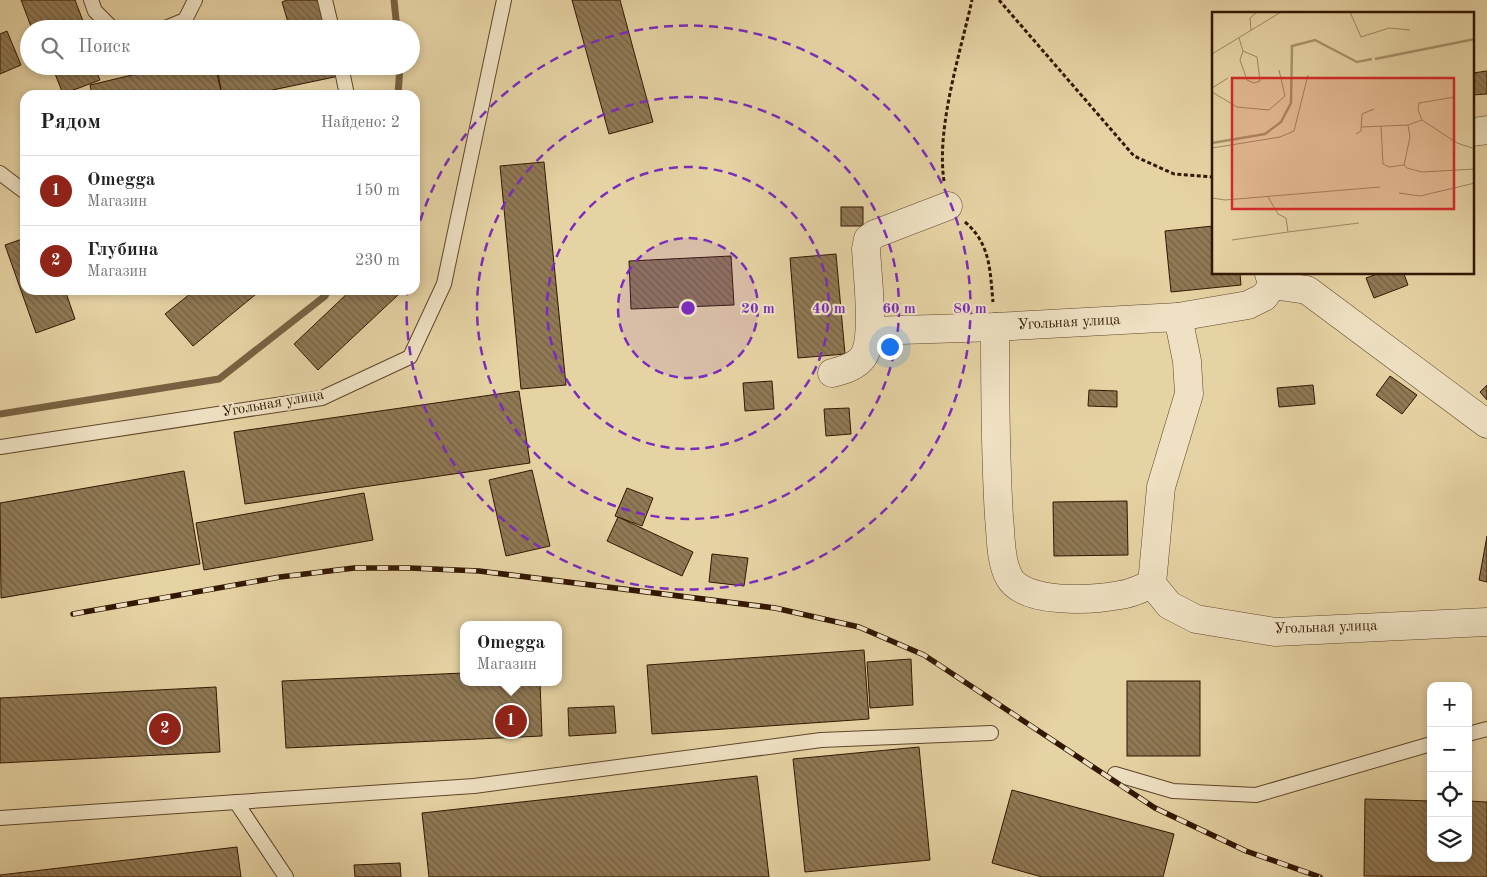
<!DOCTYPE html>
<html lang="ru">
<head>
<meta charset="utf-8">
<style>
	:root { --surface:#fff; --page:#f6f6f6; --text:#222; --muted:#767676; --line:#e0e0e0; --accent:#8f2418 }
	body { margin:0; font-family:"Old Standard TT",serif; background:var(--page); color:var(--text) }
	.controls { position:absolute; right:15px; bottom:15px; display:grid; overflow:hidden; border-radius:10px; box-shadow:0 2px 8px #0003 }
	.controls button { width:45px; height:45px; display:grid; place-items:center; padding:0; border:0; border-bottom:1px solid var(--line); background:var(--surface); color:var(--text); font:25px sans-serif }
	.you { position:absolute; left:889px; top:346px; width:18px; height:18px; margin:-12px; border:4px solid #fff; border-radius:50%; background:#1a73e8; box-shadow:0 0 0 8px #1a73e833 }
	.badge { display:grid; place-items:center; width:32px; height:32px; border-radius:50%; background:var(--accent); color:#fff; font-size:16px; font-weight:700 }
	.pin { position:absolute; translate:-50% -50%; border:2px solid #fff; box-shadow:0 1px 5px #0006 }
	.popup { position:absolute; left:460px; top:621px; width:102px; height:65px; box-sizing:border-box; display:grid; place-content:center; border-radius:10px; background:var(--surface); filter:drop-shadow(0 1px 4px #0005); font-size:16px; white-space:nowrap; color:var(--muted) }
	.popup b { font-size:19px; color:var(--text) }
	.popup::after { content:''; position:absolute; left:50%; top:100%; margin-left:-10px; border:10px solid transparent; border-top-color:var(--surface) }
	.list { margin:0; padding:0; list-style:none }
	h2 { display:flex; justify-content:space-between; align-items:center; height:65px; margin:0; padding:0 20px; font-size:21px }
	h2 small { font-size:16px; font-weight:400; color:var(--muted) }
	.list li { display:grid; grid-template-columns:32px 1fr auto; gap:15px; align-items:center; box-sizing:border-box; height:70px; padding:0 20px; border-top:1px solid var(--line) }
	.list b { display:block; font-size:19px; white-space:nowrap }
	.list p { margin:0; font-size:16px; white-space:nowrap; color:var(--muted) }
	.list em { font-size:16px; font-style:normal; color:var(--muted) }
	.icon { flex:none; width:28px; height:28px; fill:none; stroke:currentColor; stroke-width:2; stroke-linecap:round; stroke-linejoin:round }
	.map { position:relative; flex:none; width:1487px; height:877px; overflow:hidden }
	.search { position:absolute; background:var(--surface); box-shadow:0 2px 8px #0003; left:20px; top:20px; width:400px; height:55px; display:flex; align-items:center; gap:12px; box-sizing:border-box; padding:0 18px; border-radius:28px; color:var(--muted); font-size:19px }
	.panel { position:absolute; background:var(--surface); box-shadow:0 2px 8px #0003; left:20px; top:90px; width:400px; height:205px; border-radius:15px }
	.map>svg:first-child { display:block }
</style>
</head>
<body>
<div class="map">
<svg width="1487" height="877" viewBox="0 0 1487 877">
	<defs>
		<pattern id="building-back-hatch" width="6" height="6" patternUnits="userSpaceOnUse" patternTransform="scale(1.25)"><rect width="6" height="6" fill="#907955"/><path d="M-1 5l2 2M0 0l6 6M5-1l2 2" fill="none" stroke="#766244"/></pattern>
	</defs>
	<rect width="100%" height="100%" fill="#e6d3a4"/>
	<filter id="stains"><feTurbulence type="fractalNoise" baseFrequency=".004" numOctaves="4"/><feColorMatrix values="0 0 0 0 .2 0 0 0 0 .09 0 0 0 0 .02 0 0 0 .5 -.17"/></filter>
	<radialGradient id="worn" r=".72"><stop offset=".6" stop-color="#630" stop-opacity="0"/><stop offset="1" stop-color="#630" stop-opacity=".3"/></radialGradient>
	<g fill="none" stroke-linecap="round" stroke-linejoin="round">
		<!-- stream -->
		<g stroke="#796141" stroke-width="7">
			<path d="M 394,0 L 397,29"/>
			<path d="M 398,95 L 400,66"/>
			<path d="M 0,414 L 219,379 L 325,296 L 328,290"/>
		</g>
	</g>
	<!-- building -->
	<g fill="url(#building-back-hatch)" stroke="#321700">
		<path d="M 21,0 L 75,0 L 86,29 L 32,29 Z"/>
		<path d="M 287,0 L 319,0 L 328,29 L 290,29 L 282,2 Z"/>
		<path d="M 572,0 L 620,0 L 653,122 L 609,134 Z"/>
		<path d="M 7,31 L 21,65 L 0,74 L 0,34 Z"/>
		<path d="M 52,66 L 94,66 L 100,80 L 63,94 Z"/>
		<path d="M 170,66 L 215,66 L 222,95 L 92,95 L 90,85 Z"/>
		<path d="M 226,66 L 337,66 L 339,76 L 249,95 L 222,95 L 217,68 Z"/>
		<path d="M 1487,71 L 1487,94 L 1473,95 L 1473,73 Z"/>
		<path d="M 544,162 L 566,385 L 521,389 L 500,166 Z"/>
		<rect x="841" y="207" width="22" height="19"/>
		<path d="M 1213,226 L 1213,274 L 1240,274 L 1241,285 L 1171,292 L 1165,231 Z"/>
		<path d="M 25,238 L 25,290 L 65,290 L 75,319 L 36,333 L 5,245 Z"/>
		<path d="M 836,254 L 845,354 L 798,358 L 790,258 Z"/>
		<path d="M 731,256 L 734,305 L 631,309 L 629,261 Z"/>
		<path d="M 1377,274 L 1404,274 L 1408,285 L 1374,298 L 1366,278 Z"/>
		<path d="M 195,290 L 261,290 L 193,346 L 165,314 Z"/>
		<path d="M 351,290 L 395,290 L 399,294 L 318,370 L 294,344 Z"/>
		<path d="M 1390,376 L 1417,395 L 1402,414 L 1376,395 Z"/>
		<path d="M 772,381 L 774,409 L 745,411 L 743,383 Z"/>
		<path d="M 1313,385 L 1315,404 L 1279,407 L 1277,388 Z"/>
		<path d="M 1487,385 L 1487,400 L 1480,392 Z"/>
		<path d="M 1089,390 L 1117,391 L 1117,407 L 1088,406 Z"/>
		<path d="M 519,391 L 530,463 L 245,504 L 234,432 Z"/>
		<path d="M 849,408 L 851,434 L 826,436 L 824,409 Z"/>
		<path d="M 532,470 L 550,546 L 506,556 L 489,480 Z"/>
		<path d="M 184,471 L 200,564 L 1,598 L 0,503 Z"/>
		<path d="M 627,488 L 653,498 L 642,526 L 615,516 Z"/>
		<path d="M 364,493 L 373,540 L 204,570 L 196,523 Z"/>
		<path d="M 1127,501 L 1128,555 L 1054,556 L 1053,502 Z"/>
		<path d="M 618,517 L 693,552 L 682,576 L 607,541 Z"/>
		<path d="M 1487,536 L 1487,582 L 1479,580 Z"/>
		<path d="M 712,554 L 748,558 L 744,586 L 709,582 Z"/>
		<path d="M 864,650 L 869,719 L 652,734 L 647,665 Z"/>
		<path d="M 911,659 L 913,705 L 870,708 L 867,662 Z"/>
		<path d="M 464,673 L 464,682 L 540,682 L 542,736 L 286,748 L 282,681 Z"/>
		<rect x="1127" y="681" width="73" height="75"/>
		<path d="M 216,687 L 220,752 L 0,763 L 0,698 Z"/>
		<path d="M 614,706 L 616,733 L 569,736 L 568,708 Z"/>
		<path d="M 919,747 L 930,860 L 805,872 L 793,759 Z"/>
		<path d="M 757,776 L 769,877 L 429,877 L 422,813 Z"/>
		<path d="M 1012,790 L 1174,834 L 1163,877 L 1042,877 L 992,863 Z"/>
		<path d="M 1365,799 L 1431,801 L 1431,858 L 1468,858 L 1468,801 L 1487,802 L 1487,877 L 1364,876 Z"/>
		<path d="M 237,847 L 241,877 L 0,877 L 0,875 Z"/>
		<path d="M 400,863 L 401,877 L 355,877 L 354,865 Z"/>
	</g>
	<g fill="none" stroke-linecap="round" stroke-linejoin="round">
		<defs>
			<g id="lane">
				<path d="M 91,0 L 95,11 L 113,29"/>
				<path d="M 325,0 L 332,29"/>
				<path d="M 163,29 L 185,20 L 195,0"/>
				<path d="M 341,66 L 347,95"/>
				<path d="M 0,173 L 25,192"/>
				<path d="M 0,447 L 322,398 L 410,357 L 444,284 L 504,0"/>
				<path d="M 1468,734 L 1487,729"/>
				<path d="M 1115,774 L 1173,791 L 1256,795 L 1431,744"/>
				<path d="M 236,802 L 286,877"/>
				<path d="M 0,818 L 474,786 L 821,740 L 991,733"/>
			</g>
			<g id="street">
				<path d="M 1473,132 L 1487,130"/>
				<path d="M 1269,274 L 1273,285 L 1307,290 L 1487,424"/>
				<path d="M 1178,317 L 1187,361 L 1189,394 L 1161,487 L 1152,584 L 1169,605 L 1196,619 L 1275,632 L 1487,622"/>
				<path d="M 995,327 C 995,390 995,454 999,517 C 1001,535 1000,560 1009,577 C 1024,605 1093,600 1120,595 C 1131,594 1142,588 1152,584"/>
				<path d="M 870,331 L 995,327 L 1178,317 L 1248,305 L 1264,297 L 1273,285"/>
				<path d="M 832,373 C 843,370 856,367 863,357 C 876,339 867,273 866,249 L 868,239 L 875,234 L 948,206"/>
			</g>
		</defs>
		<!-- lane casing -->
		<use href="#lane" stroke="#5f4629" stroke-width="16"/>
		<!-- street casing -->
		<use href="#street" stroke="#5f4629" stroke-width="29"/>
		<!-- path -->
		<g stroke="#321700" stroke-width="3" stroke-dasharray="4 2.5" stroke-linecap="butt">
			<path d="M 999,0 L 1134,156 L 1174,174 L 1213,177"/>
			<path d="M 944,181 C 936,128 960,54 972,0"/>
			<path d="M 965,222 C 991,244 990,272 993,302"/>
		</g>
		<!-- lane -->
		<use href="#lane" stroke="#efe2c4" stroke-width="14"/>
		<!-- street -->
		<use href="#street" stroke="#efe2c4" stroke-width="28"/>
		<defs>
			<path id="rail" d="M 73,614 L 280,577 L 354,568 L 410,568 L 479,571 L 775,608 L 859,627 L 924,655 L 1155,808 L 1246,851 L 1320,877"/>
		</defs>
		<!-- rail casing -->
		<use href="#rail" stroke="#321700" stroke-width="5.5"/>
		<!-- rail -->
		<use href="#rail" stroke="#efe2c4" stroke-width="4" stroke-dasharray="11" stroke-linecap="butt"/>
	</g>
	<!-- distance rings -->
	<circle cx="688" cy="308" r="70" fill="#7b2cbf" fill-opacity=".12"/>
	<g fill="none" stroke="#7b2cbf" stroke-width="2.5" stroke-dasharray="9 6">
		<circle cx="688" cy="308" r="70"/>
		<circle cx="688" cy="308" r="141"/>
		<circle cx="688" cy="308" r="211"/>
		<path d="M416 235A282 282 0 1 1 407 291"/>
	</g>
	<g text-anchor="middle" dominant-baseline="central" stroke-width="4.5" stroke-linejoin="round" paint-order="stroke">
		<!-- street labels -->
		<g font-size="15" fill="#321700" stroke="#efe2c4">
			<text transform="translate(1069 323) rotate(-3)">Угольная улица</text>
			<text transform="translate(273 404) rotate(-10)">Угольная улица</text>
			<text transform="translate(1326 628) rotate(-2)">Угольная улица</text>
		</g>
	</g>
	<!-- overview -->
	<g transform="translate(1212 12)">
		<rect width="262" height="262" fill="#e6d3a4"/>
		<path fill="none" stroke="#a9936c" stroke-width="2.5" d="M 163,47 L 263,27M 0,131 L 53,122 L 69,110 L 79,91 L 80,34 L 103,28 L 145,50 L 160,47"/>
		<path fill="none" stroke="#9e8862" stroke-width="1" d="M 138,0 L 149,25 L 177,16 L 198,18M 39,18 L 38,6 L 45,0M 27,26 L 31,39 L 28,48 L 35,68 L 42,71 L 48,69 L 45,45 L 31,39M 0,42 L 69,0M 0,76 L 16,66M 0,80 L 25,95 L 57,98 L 73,84 L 67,58M 243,85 L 207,91 L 206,98 L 210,108 L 245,131 L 263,137M 196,113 L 198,125 L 192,153 L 195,156 L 210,160 L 263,157M 150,115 L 196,113 L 210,108M 169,115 L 171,152 L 177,155 L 192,153M 144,122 L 149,119 L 150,102 L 162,97M 0,136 L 68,125 L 82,119 L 96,63M 187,181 L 208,184 L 263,171M 56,185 L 66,202 L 74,206 L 76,220 L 147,211M 0,186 L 13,188 L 168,175M 20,228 L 76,220"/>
		<path fill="#d62828" fill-opacity="0.15" stroke="#d62828" stroke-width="2.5" d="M 20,66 L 242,66 L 242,197 L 20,197 Z"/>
		<rect width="262" height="262" fill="none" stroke="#321700" stroke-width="2.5"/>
	</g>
	<circle cx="688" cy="308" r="8" fill="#7b2cbf" stroke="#efe2c4" stroke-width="2.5"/>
	<g font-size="15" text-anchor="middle" font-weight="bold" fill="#7b2cbf" stroke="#efe2c4" stroke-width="4.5" stroke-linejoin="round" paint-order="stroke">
		<text x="758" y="313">20 m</text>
		<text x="829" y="313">40 m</text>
		<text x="899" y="313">60 m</text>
		<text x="970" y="313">80 m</text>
	</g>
	<rect width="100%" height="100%" filter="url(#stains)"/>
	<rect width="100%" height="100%" fill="url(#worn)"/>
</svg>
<div class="controls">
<button>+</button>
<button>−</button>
<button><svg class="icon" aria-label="locate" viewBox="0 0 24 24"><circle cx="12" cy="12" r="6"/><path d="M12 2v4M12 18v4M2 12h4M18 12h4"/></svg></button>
<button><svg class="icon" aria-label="layers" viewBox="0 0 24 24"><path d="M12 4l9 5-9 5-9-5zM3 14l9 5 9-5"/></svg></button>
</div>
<div class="you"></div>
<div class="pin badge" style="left:511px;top:721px">1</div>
<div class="popup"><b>Omegga</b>Магазин</div>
<div class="pin badge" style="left:165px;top:729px">2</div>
<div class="search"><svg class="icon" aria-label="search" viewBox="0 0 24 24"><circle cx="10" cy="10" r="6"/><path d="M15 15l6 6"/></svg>Поиск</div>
<section class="panel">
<h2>Рядом<small>Найдено: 2</small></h2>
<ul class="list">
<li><span class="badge">1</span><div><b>Omegga</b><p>Магазин</p></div><em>150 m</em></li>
<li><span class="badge">2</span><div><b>Глубина</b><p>Магазин</p></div><em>230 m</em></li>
</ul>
</section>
</div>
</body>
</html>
